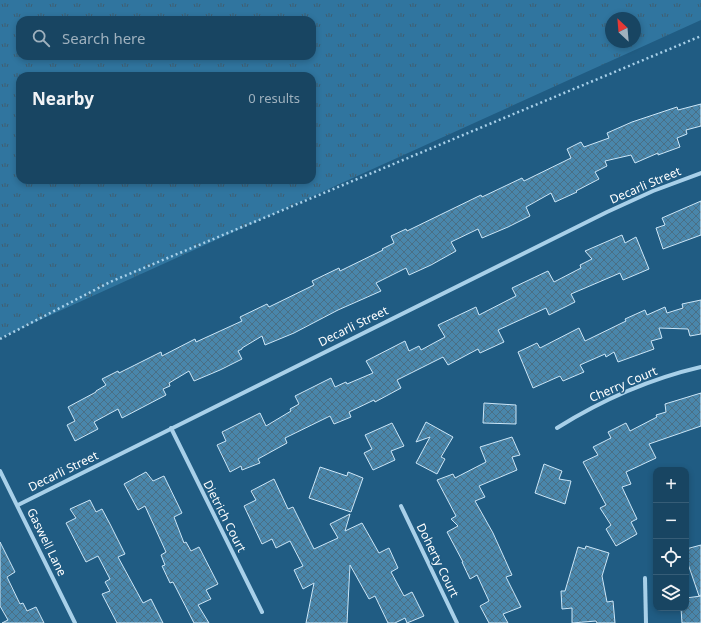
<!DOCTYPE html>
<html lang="en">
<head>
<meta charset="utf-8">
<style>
	:root { --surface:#184562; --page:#254f6b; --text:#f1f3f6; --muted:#9fb1be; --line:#365d77 }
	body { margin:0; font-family:"Noto Sans",sans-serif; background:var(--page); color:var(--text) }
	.controls { position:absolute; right:12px; bottom:12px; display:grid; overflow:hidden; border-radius:8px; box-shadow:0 2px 6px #0003 }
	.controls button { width:36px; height:36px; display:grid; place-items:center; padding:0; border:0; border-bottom:1px solid var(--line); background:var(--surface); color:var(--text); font:20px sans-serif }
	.compass { position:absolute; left:605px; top:12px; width:36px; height:36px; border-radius:50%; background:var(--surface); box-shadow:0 2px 6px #0003; rotate:334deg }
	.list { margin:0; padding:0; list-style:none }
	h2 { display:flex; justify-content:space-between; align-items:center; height:52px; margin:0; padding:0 16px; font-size:17px }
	h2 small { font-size:13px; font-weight:400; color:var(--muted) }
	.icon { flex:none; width:22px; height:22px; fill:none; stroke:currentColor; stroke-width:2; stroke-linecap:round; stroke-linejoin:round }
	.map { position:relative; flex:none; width:701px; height:623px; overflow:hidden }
	.search { position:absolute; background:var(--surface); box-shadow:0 2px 6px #0003; left:16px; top:16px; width:300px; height:44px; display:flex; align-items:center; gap:10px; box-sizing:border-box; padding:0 14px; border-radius:12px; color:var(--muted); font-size:15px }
	.panel { position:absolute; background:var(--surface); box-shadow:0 2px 6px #0003; left:16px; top:72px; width:300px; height:112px; border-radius:12px }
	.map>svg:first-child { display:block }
</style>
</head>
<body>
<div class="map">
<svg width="701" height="623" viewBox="0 0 701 623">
	<defs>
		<pattern id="grass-tufts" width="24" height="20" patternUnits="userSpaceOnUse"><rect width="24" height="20" fill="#30759f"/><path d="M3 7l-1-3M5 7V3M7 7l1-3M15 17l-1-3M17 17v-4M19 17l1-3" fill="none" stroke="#3f5e71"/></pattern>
		<pattern id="building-cross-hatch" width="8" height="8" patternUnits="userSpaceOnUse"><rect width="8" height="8" fill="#4986ab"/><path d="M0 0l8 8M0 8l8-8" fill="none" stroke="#4a6f85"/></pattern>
	</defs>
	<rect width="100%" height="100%" fill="#205c83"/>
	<!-- grass -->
	<path fill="url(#grass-tufts)" fill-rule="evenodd" d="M 0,0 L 701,0 L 701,20 L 0,338 ZM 611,18 L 635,18 L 635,42 L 611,42 ZM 20,20 L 312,20 L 312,56 L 20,56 ZM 20,76 L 312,76 L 312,180 L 20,180 Z"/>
	<!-- building -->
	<g fill="url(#building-cross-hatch)" stroke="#cce6f7">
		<path d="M 701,104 L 701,126 L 686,130 L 687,134 L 677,138 L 680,147 L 658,155 L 658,153 L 635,163 L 631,155 L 605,161 L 607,166 L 595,172 L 599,179 L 576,191 L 577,192 L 555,202 L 551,193 L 526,207 L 530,216 L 508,227 L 482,238 L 478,229 L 451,242 L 456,251 L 431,265 L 409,275 L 406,268 L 376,283 L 381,291 L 338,310 L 294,333 L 265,345 L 262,336 L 242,348 L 242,349 L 238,351 L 242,359 L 220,370 L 194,381 L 189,371 L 169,383 L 170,386 L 163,389 L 166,395 L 122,418 L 118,409 L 94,422 L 98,429 L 75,441 L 67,425 L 75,421 L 68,407 L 96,392 L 96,391 L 106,385 L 102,379 L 118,371 L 119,373 L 161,352 L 162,356 L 195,339 L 196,342 L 242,321 L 240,317 L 267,304 L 269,307 L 314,285 L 312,281 L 339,268 L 340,271 L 383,250 L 382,249 L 394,243 L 391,236 L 406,229 L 407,231 L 481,195 L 482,197 L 522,178 L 524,181 L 571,158 L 567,149 L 581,142 L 584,147 L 609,138 L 607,133 L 632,122 L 677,107 L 678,110 Z"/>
		<path d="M 701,201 L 701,235 L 663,249 L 656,228 L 665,225 L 662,218 Z"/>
		<path d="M 622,235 L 625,243 L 636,237 L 649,269 L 623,280 L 620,273 L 571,294 L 575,302 L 549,315 L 546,308 L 498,330 L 504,342 L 480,353 L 478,349 L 448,365 L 443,357 L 397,380 L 401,388 L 375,402 L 374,400 L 349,412 L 351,417 L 334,424 L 330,416 L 285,438 L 287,443 L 258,459 L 260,463 L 242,470 L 241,466 L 230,472 L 217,445 L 226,441 L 222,432 L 260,413 L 266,426 L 291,411 L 290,409 L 299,404 L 295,396 L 331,378 L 335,387 L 346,382 L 347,384 L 373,373 L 366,361 L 405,341 L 409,351 L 419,346 L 421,350 L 445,337 L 438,325 L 476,307 L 479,315 L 516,296 L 512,288 L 548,271 L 554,282 L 581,268 L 580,265 L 592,259 L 585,251 Z"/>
		<path d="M 701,300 L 701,334 L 690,336 L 688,329 L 659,328 L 662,338 L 651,341 L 654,349 L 618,362 L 614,352 L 606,357 L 605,354 L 580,365 L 584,372 L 563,381 L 560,376 L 533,388 L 518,352 L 537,343 L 540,348 L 579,328 L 585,341 L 626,321 L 625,319 L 645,310 L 647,315 L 665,307 L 667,313 L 683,308 L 682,304 Z"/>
		<path d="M 701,393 L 701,426 L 649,444 L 656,458 L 626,472 L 631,484 L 622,487 L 637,519 L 631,522 L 637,534 L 616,546 L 606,529 L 611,525 L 600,508 L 606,505 L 583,462 L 598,455 L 593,447 L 611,438 L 608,432 L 626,423 L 630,431 L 657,417 L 656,415 L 666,412 L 665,404 Z"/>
		<path d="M 484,403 L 516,405 L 516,424 L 483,423 Z"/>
		<path d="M 426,422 L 453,437 L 441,457 L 445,459 L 437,474 L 416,463 L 430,437 L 416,442 Z"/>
		<path d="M 392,423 L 404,446 L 391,451 L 395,460 L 373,470 L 364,453 L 372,449 L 365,435 Z"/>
		<path d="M 512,437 L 520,455 L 512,457 L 517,470 L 479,486 L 485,497 L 475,501 L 493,533 L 512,575 L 506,577 L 521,607 L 503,614 L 508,623 L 489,623 L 480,606 L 489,601 L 477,575 L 470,579 L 462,562 L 463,562 L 447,532 L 458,526 L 451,519 L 456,516 L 437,480 L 453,474 L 455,478 L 486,462 L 480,447 Z"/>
		<path d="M 544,464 L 562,471 L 559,479 L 571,481 L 565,504 L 535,493 Z"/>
		<path d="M 320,467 L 347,476 L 348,472 L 363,478 L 351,512 L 309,498 Z"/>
		<path d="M 146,472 L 153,481 L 164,476 L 182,513 L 174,517 L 184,543 L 186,542 L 191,551 L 199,547 L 218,584 L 206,590 L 211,599 L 198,605 L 209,623 L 194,623 L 173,582 L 170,583 L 162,566 L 165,565 L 161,555 L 166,552 L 145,506 L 138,510 L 124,484 Z"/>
		<path d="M 274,479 L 288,509 L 293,507 L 314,549 L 338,538 L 330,524 L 350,514 L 345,531 L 362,523 L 379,553 L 389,548 L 398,568 L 391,572 L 404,596 L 412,592 L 424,616 L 407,623 L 405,618 L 395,623 L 388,623 L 375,596 L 369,599 L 350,565 L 347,623 L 306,623 L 314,583 L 303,589 L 294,570 L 303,566 L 290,541 L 276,548 L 272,539 L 262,544 L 244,506 L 256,500 L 251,491 Z"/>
		<path d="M 90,500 L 96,512 L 102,509 L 110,524 L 125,554 L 118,557 L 143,603 L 151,599 L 163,623 L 117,623 L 102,594 L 110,591 L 105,582 L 110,579 L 98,556 L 86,562 L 66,523 L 76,518 L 70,509 Z"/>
		<path d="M 0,542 L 15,572 L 7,577 L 20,604 L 23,603 L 27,611 L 36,607 L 44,623 L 2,623 L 8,620 L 0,606 Z"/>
		<path d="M 701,545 L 701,595 L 699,596 L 686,558 L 686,549 Z"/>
		<path d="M 586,546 L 609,553 L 602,576 L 607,602 L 613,601 L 615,623 L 597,623 L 596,621 L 572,623 L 572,608 L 562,609 L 561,591 L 565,591 L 578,547 L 585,549 Z"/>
		<path d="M 701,596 L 701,623 L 682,623 L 681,608 L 686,608 L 686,598 Z"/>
	</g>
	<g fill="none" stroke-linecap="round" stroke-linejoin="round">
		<!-- path -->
		<path stroke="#a8d0e9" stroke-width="2.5" stroke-dasharray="2 3" stroke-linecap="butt" d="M 0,339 L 110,282 L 701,36"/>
		<!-- street -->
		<g stroke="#a8d0e9" stroke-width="4">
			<path d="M 171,428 L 262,612"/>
			<path d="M 557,428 C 602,400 649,379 701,367"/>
			<path d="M 0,471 L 75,623"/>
			<path d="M 18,505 L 607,212 L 653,191 L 701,173"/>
			<path d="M 401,506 L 457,623"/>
			<path d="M 645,578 L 646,623"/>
		</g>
	</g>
	<g text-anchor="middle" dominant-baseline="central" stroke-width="3" stroke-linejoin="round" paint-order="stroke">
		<!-- street labels -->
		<g font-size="12" fill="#fff" stroke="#205c83">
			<text transform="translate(645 185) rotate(-23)">Decarli Street</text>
			<text transform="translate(353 326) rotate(-26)">Decarli Street</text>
			<text transform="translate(623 384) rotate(-23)">Cherry Court</text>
			<text transform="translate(63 471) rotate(-26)">Decarli Street</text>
			<text transform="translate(225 516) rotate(63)">Dietrich Court</text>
			<text transform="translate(47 542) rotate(64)">Gaswell Lane</text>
			<text transform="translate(438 560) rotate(64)">Doherty Court</text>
		</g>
	</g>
</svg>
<div class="controls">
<button>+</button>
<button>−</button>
<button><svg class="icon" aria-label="locate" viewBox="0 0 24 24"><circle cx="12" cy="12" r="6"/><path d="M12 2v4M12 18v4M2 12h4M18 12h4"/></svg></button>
<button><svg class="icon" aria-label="layers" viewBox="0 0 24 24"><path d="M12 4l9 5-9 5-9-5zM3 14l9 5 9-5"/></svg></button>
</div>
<svg class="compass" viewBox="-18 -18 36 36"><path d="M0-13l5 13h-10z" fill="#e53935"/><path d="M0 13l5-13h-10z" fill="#9fb1be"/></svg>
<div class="search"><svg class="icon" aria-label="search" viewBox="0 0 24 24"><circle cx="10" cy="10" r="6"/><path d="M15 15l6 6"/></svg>Search here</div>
<section class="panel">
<h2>Nearby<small>0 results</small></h2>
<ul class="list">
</ul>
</section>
</div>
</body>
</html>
